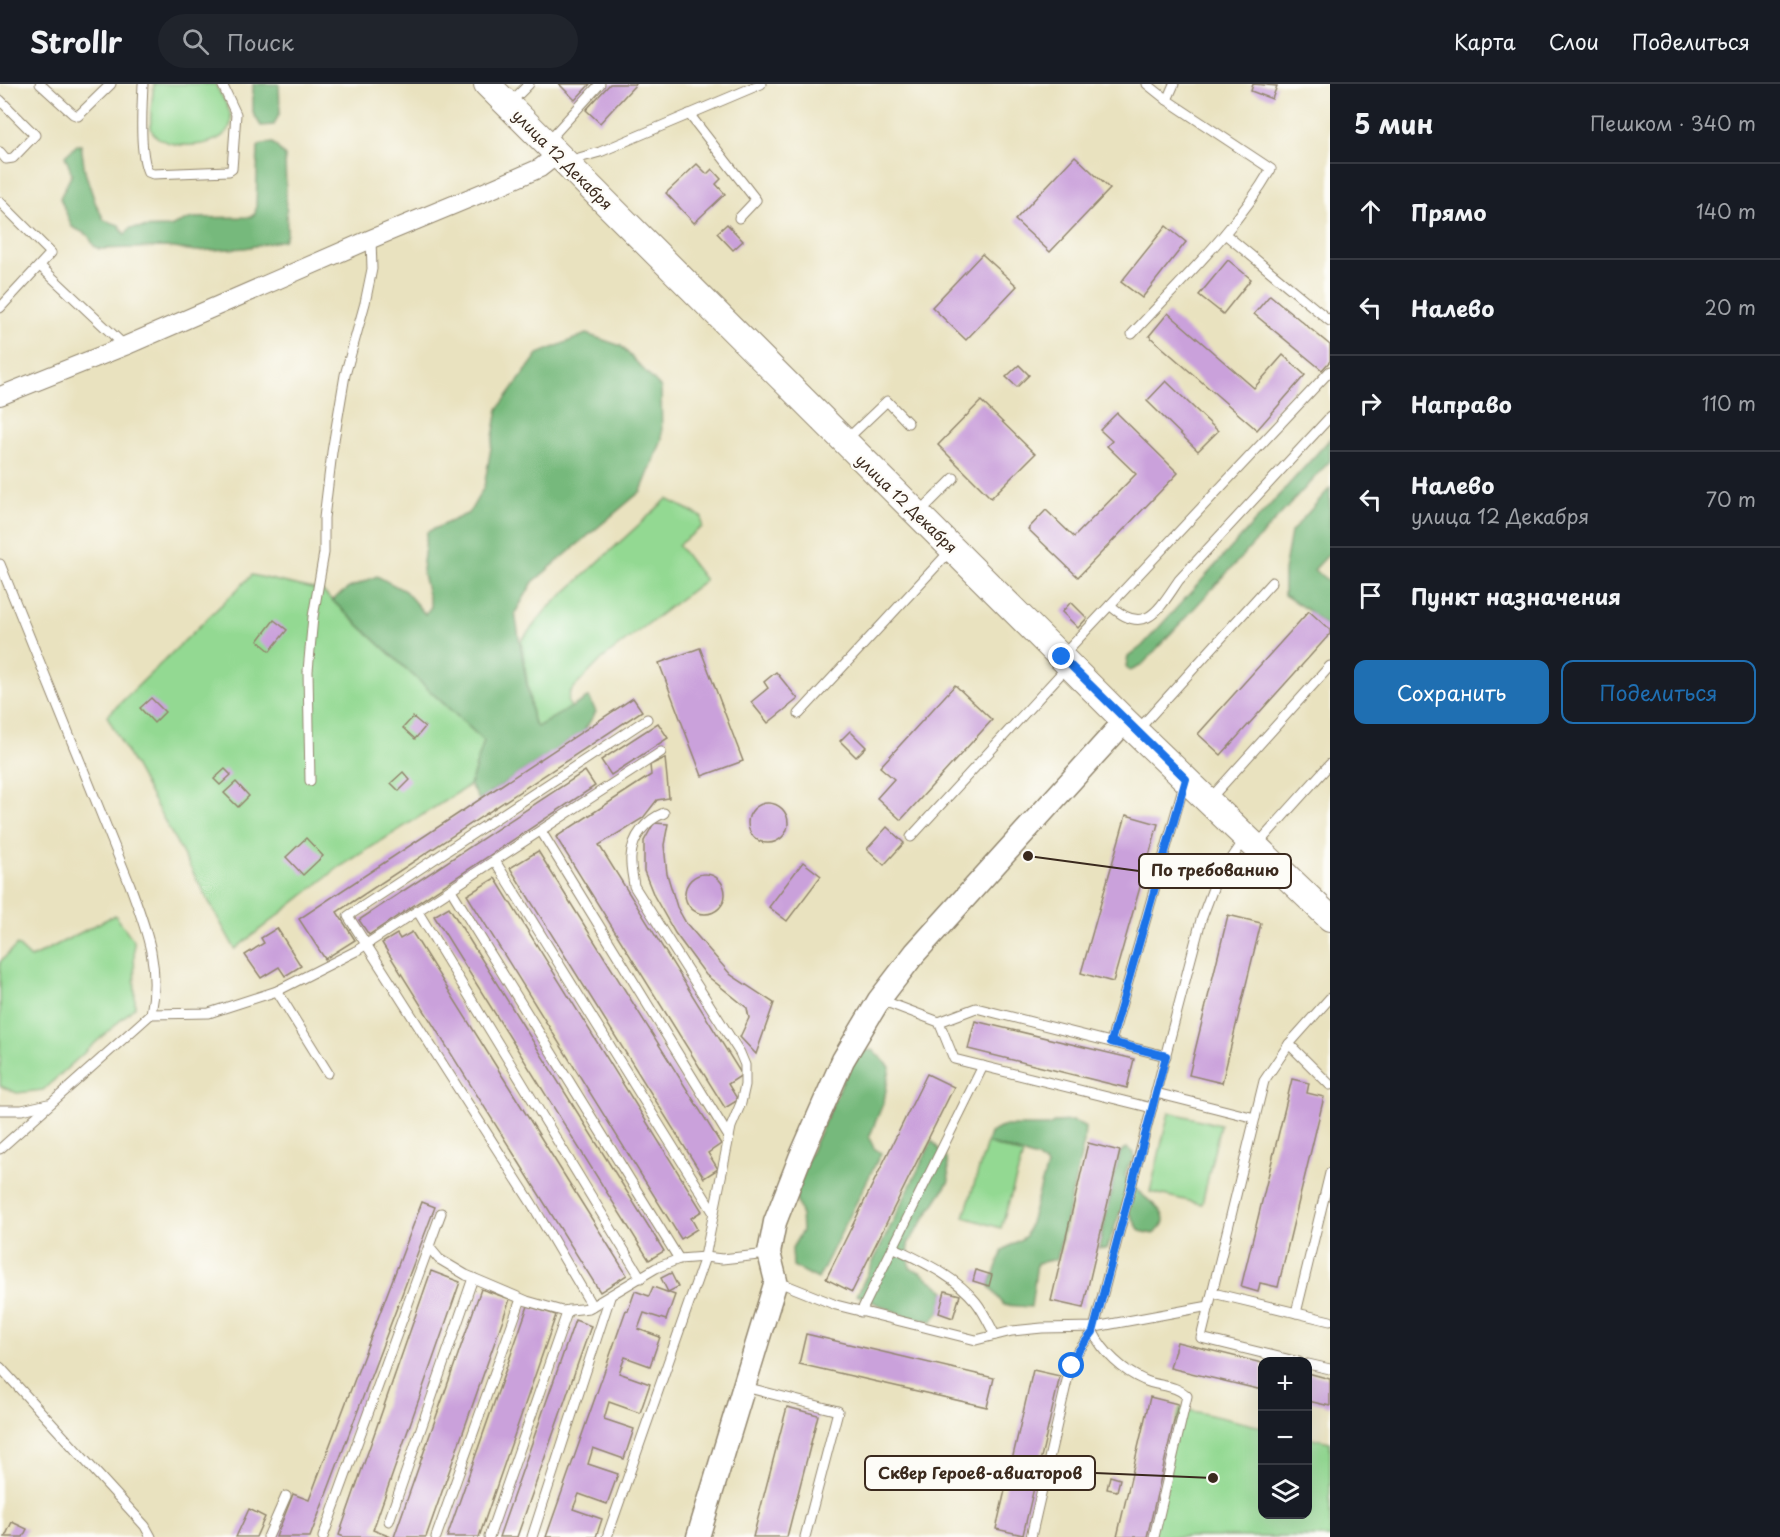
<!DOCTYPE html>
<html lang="ru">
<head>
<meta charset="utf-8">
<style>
	:root { --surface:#171b24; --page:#20242c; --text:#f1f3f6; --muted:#9ea1a6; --line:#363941; --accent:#1f6fb2 }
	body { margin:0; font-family:"Playpen Sans",sans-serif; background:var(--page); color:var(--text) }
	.controls { position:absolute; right:18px; bottom:18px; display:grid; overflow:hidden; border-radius:12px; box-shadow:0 6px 24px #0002 }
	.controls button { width:54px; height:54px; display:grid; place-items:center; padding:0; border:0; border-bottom:2px solid var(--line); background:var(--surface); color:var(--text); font:30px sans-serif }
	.stop { position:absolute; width:18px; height:18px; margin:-14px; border:4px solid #1a73e8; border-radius:50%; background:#fff }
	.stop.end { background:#1a73e8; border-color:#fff; box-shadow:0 2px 6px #0008 }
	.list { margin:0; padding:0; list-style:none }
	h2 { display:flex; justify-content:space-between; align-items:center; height:78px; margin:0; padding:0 24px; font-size:26px }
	h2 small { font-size:20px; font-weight:400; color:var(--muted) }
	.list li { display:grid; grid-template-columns:39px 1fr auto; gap:18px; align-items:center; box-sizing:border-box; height:96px; padding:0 24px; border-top:2px solid var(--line) }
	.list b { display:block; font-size:22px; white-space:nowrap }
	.list p { margin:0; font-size:20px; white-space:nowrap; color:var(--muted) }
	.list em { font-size:20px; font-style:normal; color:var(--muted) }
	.actions { display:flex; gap:12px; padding:18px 24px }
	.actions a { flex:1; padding:14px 0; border:2px solid var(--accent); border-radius:12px; text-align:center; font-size:21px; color:var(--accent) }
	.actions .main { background:var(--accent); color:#fff }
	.icon { flex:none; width:33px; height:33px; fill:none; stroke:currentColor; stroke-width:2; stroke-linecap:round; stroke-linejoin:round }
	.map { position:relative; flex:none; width:1330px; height:1453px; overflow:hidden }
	header { display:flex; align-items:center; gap:36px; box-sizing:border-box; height:84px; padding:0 30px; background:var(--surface); border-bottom:2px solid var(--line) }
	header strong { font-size:28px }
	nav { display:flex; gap:33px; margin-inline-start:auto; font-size:21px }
	.search { width:420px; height:54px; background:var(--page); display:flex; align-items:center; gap:15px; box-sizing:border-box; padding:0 21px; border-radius:33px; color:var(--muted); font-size:22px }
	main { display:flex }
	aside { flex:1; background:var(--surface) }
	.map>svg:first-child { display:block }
</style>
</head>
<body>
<header>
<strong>Strollr</strong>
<div class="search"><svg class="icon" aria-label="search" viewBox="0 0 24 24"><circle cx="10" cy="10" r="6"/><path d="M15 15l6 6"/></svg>Поиск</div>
<nav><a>Карта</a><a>Слои</a><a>Поделиться</a></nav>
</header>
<main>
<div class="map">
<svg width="1330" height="1453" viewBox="0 0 1330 1453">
	<rect width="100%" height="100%" fill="#fdfcf7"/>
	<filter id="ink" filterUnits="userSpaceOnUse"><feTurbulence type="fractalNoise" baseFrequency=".0167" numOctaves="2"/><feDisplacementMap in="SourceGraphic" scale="12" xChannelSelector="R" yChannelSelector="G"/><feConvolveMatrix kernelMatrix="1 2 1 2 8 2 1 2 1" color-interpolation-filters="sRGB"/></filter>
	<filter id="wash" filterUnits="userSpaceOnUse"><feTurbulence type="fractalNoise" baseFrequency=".008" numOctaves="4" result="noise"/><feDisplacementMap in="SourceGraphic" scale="24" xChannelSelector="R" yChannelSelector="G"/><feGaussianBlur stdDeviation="1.35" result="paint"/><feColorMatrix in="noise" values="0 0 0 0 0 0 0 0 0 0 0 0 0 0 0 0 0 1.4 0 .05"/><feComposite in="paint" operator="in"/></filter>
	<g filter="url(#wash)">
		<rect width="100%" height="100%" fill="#e9e2bf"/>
		<!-- green -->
		<g fill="#93d992" stroke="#678258" stroke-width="1.5">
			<path d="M 154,0 L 215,0 C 220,10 230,23 231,34 C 234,66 162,69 152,47 C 148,37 153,11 154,0 Z"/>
			<path d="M 667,415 L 702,433 L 702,443 L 678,461 L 705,496 L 602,575 L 570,608 L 568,618 L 584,647 L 553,667 L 533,637 L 521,557 L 546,526 Z"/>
			<path d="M 252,491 L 322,507 L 484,657 L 470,701 L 338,784 L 235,865 L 107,632 Z"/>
			<path d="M 115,831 L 134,857 L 135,923 L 43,1006 L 17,1009 L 0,1002 L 0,878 L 17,861 L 31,874 Z"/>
			<path d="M 1169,1028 L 1220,1041 L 1202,1120 L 1150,1108 Z"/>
			<path d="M 987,1059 L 1023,1071 L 1001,1144 L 964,1133 Z"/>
			<path d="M 1180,1324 L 1262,1343 L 1262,1430 L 1308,1430 L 1308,1353 L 1330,1358 L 1330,1453 L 1150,1453 Z"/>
		</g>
		<!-- forest -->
		<g fill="#76b97c" stroke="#58724d" stroke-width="1.5">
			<path d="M 253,0 L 279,0 L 280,28 L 274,41 L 261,42 L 253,29 Z"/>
			<path d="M 273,59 L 285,72 L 287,149 L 284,156 L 245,164 L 196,167 L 166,163 L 99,165 L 94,162 L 88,151 L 72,143 L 60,114 L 72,90 L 65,72 L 77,61 L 81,61 L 85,88 L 95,118 L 104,136 L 119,141 L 125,151 L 130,144 L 170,143 L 192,134 L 250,133 L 255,130 L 256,124 L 258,63 L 262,60 Z"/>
			<path d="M 586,250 L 621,262 L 661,304 L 662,356 L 641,407 L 533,498 L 515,529 L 533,637 L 537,643 L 589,613 L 596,628 L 584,647 L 479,716 L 470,701 L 484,657 L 332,516 L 349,504 L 377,492 L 405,507 L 425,530 L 431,523 L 422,486 L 427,448 L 469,429 L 484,403 L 498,325 L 538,270 Z"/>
			<path d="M 1330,355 L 1330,377 L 1141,582 L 1130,587 L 1126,582 L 1128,573 L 1142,562 Z"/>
			<path d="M 1330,404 L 1330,469 L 1314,486 L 1330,498 L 1330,546 L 1309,527 L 1284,511 L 1284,487 L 1291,448 Z"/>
			<path d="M 873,966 L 890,983 L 884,1017 L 869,1054 L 874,1064 L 881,1069 L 818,1195 L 793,1182 L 792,1164 L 802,1147 L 801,1129 L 796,1115 L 796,1101 L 856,968 Z"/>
			<path d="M 1073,1037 L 1085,1042 L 1084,1058 L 1057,1175 L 1037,1179 L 1031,1223 L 1004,1221 L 989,1202 L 1003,1166 L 1026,1152 L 1047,1082 L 1037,1074 L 987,1059 L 990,1049 L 1004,1042 L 1048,1042 L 1056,1038 Z"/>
			<path d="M 932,1057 L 947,1075 L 949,1097 L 908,1160 L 910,1184 L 920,1188 L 945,1207 L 939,1229 L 932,1237 L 910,1234 L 857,1211 Z"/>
			<path d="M 1127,1064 L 1133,1069 L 1134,1075 L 1127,1084 L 1125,1092 C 1131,1097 1133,1103 1138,1107 C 1150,1119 1180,1133 1153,1150 L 1140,1147 L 1130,1130 L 1120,1128 L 1107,1165 L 1099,1164 L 1120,1068 Z"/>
		</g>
		<g id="blocks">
			<!-- building -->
			<g fill="#caa1db">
				<path d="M 559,0 L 590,0 L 575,16 Z"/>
				<path d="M 610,0 L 636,0 L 600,39 L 586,26 Z"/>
				<path d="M 1253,0 L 1277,2 L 1272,15 L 1251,7 Z"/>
				<path d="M 1075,72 L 1110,105 L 1050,168 L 1015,136 Z"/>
				<path d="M 697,80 L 707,90 L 712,85 L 721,95 L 716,100 L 725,110 L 694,139 L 666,109 Z"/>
				<path d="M 727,140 L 743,157 L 733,166 L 717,149 Z"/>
				<path d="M 1166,142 L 1186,158 L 1142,214 L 1121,198 Z"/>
				<path d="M 982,170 L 1017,202 L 966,256 L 932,223 Z"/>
				<path d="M 1228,176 L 1251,195 L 1223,230 L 1199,211 Z"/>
				<path d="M 1270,211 L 1330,261 L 1330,277 L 1322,286 L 1254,230 Z"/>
				<path d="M 1168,229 L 1254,304 L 1283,271 L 1305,291 L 1257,346 L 1149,252 Z"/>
				<path d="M 1019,281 L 1029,291 L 1017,303 L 1006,293 Z"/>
				<path d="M 1166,297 L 1218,347 L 1198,367 L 1147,317 Z"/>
				<path d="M 981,317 L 1035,370 L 991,414 L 938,361 Z"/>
				<path d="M 1117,329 L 1178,389 L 1078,493 L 1028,445 L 1046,426 L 1074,453 L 1136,390 L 1107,362 L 1112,357 L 1100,346 Z"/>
				<path d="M 1071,518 L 1087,534 L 1078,544 L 1062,528 Z"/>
				<path d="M 1309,527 L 1330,546 L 1330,550 L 1221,671 L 1198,650 Z"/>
				<path d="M 274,536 L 287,546 L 270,567 L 258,557 Z"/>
				<path d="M 700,564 L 743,677 L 702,692 L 659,579 Z"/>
				<path d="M 776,588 L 798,615 L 768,639 L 751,618 L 768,604 L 764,598 Z"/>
				<path d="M 955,601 L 992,636 L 901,736 L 877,714 L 894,695 L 880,683 Z"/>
				<path d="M 151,614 L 165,628 L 154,639 L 140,624 Z"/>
				<path d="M 633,614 L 642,627 L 337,828 L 355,856 L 325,875 L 299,835 Z"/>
				<path d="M 413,633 L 425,643 L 415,655 L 403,644 Z"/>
				<path d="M 658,639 L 668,654 L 611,691 L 601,676 Z"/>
				<path d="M 850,647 L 866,663 L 856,673 L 840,657 Z"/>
				<path d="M 665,674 L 669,714 L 657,716 L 643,734 L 599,761 L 742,991 L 728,1000 L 738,1016 L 725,1024 L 556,753 L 651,691 L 650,681 Z"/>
				<path d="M 225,685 L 231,691 L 220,701 L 214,695 Z"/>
				<path d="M 585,687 L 595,702 L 369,851 L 359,836 Z"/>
				<path d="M 403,688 L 410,696 L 399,707 L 391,699 Z"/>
				<path d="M 236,698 L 249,712 L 238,723 L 224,709 Z"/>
				<circle cx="768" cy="739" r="20"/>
				<path d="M 1126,731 L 1158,740 L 1113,898 L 1081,889 Z"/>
				<path d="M 654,739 L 668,740 L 664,761 L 667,790 L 677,823 L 686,839 L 731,891 L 774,919 L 756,970 L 740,953 L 749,934 L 747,924 L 706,891 L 675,849 L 654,812 L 644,787 L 644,757 Z"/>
				<path d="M 887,743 L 904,759 L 884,781 L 867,765 Z"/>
				<path d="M 306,754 L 323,772 L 303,791 L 286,773 Z"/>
				<path d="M 538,767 L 721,1060 L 708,1069 L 718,1085 L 704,1094 L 510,784 Z"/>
				<path d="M 803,778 L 821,792 L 787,837 L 769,823 Z"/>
				<circle cx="705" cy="810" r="20"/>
				<path d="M 495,794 L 702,1127 L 691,1134 L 697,1145 L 681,1155 L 467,811 Z"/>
				<path d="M 449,823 L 664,1167 L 649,1176 L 434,832 Z"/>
				<path d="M 1228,831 L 1261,839 L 1222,999 L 1189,991 Z"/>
				<path d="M 277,844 L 301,882 L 285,892 L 279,883 L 261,894 L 245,871 L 264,859 L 261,854 Z"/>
				<path d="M 412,848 L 627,1191 L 600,1208 L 382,859 L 397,850 L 400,855 Z"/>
				<path d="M 975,937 L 1134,975 L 1127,1004 L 968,965 Z"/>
				<path d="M 927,990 L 954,1003 L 852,1208 L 826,1195 Z"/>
				<path d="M 1292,995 L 1309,999 L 1307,1009 L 1324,1013 L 1278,1203 L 1260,1199 L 1258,1208 L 1241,1203 Z"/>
				<path d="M 1088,1059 L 1120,1067 L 1083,1224 L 1051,1217 Z"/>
				<path d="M 422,1118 L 435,1123 L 310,1453 L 276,1453 L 293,1410 L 309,1416 Z"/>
				<path d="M 976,1186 L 992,1191 L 989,1202 L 973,1197 Z"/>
				<path d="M 431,1187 L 460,1198 L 373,1446 L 391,1453 L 344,1453 L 339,1451 Z"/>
				<path d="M 671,1189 L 678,1203 L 668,1208 L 661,1194 Z"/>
				<path d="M 653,1203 L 675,1211 L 666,1236 L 644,1229 L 638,1245 L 660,1253 L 650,1282 L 625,1273 L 619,1289 L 650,1300 L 640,1329 L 609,1318 L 604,1335 L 634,1345 L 624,1375 L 593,1364 L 588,1380 L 618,1390 L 607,1420 L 579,1410 L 573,1425 L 602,1435 L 596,1453 L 546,1453 L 626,1226 L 628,1227 L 635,1207 L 649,1212 Z"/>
				<path d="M 481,1205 L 510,1215 L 426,1453 L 394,1453 Z"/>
				<path d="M 945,1207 L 960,1211 L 953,1234 L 939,1229 Z"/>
				<path d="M 528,1222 L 556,1231 L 479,1453 L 447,1453 Z"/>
				<path d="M 575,1236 L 591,1242 L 517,1453 L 499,1453 Z"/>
				<path d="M 806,1250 L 994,1294 L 987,1323 L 799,1280 Z"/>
				<path d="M 1177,1258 L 1262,1279 L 1262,1306 L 1170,1284 Z"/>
				<path d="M 1033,1286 L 1060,1292 L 1023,1451 L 996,1445 Z"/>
				<path d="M 1308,1289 L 1330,1295 L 1330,1322 L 1308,1317 Z"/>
				<path d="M 1150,1313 L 1178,1320 L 1147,1453 L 1117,1453 Z"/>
				<path d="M 787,1323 L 818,1331 L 813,1351 L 787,1453 L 753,1453 Z"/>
				<path d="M 1110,1392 L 1120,1395 L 1117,1407 L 1107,1405 Z"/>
				<path d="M 249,1425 L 265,1433 L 256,1453 L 236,1453 Z"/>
				<path d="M 12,1438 L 27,1445 L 23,1453 L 5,1453 Z"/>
			</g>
		</g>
	</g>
	<g filter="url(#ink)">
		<use href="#blocks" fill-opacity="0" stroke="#92866e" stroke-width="1.5"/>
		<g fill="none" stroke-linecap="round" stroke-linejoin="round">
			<defs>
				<g id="service">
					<path d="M 40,0 L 73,30 L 78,32 L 111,0"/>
					<path d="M 143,0 C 142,22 139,69 148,88 L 153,90 L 229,87 L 232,85 L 236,30 L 222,0"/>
					<path d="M 0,16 L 35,51 L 13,74 L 6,75 L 0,68"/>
					<path d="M 1167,16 L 1174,0"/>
					<path d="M 510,19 L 529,0"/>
					<path d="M 689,30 L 756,116 L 739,134"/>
					<path d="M 548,57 L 600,0"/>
					<path d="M 568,77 L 600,68 L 761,0"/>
					<path d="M 0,118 L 51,169 L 0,224"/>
					<path d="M 1225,150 L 1330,237"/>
					<path d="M 40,182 L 125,262"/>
					<path d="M 1132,250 C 1181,197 1235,147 1271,85 L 1167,16 L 1147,0"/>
					<path d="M 846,356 L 887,317 L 908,339"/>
					<path d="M 920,428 L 954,394"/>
					<path d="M 0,480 L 130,801 C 146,845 161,882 151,930 L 0,1065"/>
					<path d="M 1110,521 C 1145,554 1159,525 1179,496 L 1330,333"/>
					<path d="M 1063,571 L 1330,287"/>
					<path d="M 799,630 L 951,466"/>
					<path d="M 1137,647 L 1272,498"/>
					<path d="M 310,697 L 308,587 L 313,533 L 324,469 L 324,434 L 332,368 L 345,291 L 365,219 L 372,185 L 371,155"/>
					<path d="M 1209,716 L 1330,582"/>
					<path d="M 541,747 L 729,1053"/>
					<path d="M 911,753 L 1068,582"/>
					<path d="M 1257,761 L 1330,680"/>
					<path d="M 495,777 L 714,1129"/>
					<path d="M 451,806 L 679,1175"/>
					<path d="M 418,828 L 641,1194"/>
					<path d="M 277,907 L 328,989"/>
					<path d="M 881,916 L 939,938 L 954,975 L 1152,1024"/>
					<path d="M 151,930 L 209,929 L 277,907 L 356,867 L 661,668"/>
					<path d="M 939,938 L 976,924 L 1166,972"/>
					<path d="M 1111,958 L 1185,697"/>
					<path d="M 1289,960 L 1330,1001"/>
					<path d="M 1156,1009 L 1255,1034"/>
					<path d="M 0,1026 L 22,1026 L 48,1020"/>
					<path d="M 429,1163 L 439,1175 L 466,1191 L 527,1217 L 562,1227 L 589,1224 L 656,1184 L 679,1175 L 705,1173 L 722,1175 L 768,1170"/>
					<path d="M 893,1163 C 923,1178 955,1192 976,1218 C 984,1228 989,1240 995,1251"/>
					<path d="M 776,1197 L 836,1221 L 976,1256 L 1012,1247 L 1042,1244 L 1095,1243 L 1209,1222"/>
					<path d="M 1213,1209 L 1330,1237"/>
					<path d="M 592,1222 L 532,1120 L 348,832 L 647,635"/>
					<path d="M 861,1228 L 983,982"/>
					<path d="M 1296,1229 L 1330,1089"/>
					<path d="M 1093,1248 C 1103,1268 1123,1287 1144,1296 C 1158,1303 1175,1300 1187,1312 L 1154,1453"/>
					<path d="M 1299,1278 L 1201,1254 L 1264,997 L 1289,960 L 1330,914"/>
					<path d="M 1308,1280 L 1330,1285"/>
					<path d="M 0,1283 L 145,1442 L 151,1453"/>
					<path d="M 745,1303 L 838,1327 L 805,1453"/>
					<path d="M 389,1437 L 473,1194"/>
					<path d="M 268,1453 L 286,1412"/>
					<path d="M 323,1453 L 441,1129"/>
					<path d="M 436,1453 L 521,1215"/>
					<path d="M 489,1453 L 568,1226"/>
					<path d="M 532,1453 L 610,1213"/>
					<path d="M 607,1453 L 705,1173 L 731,1043 L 741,1019 L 745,1001 L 745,981 L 740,969 L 634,802 C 633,793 630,782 631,773 C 632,753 646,736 664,729"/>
					<path d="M 1031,1453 L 1068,1292 L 1076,1270 L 1093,1248 L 1201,836 L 1215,799 L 1245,755"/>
				</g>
				<path id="minor" d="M 0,312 L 125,262 L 371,155 L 494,104 L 540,84 L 558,70"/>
				<path id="tertiary" d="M 698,1453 L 776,1197 L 769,1169 L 775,1138 L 800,1074 L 843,976 L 879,916 L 915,869 L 1125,637"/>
				<path id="secondary" d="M 487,0 L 1125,637 L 1330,834"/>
			</defs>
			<!-- service casing -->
			<use href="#service" stroke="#92866e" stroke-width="11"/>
			<!-- minor casing -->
			<use href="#minor" stroke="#92866e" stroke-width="20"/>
			<!-- tertiary casing -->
			<use href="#tertiary" stroke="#92866e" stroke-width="25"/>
			<!-- secondary casing -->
			<use href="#secondary" stroke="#92866e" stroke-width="28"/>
			<!-- service -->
			<use href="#service" stroke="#fff" stroke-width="9"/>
			<!-- minor -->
			<use href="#minor" stroke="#fff" stroke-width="18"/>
			<!-- tertiary -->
			<use href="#tertiary" stroke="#fff" stroke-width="22"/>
			<!-- secondary -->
			<use href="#secondary" stroke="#fff" stroke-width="26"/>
		</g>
	</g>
	<g fill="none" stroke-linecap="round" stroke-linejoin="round" filter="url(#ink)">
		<!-- route -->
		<path stroke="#1a73e8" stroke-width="8" d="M 1062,573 L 1186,695 L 1111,958 L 1166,972 L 1093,1248 L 1076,1270 L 1072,1282"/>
	</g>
	<g text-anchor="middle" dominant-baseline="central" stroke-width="5" stroke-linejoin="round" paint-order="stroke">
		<!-- street labels -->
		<g font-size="15" fill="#3b2a1e" stroke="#fdfcf7">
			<text transform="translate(563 75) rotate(45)">улица 12 Декабря</text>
			<text transform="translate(907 419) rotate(44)">улица 12 Декабря</text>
		</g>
	</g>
	<!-- callouts -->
	<path fill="none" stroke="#3b2a1e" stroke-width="2" d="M1028 772L1139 787M1213 1394L1095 1389"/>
	<g fill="#3b2a1e" stroke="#fdfcf7" stroke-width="2">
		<circle cx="1028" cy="772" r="6"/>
		<circle cx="1213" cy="1394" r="6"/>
	</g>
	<g fill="#fdfcf7" stroke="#3b2a1e" stroke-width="2">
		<rect x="1139" y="770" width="152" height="34" rx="6"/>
		<rect x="865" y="1372" width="230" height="34" rx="6"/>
	</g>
	<g font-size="16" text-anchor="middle" font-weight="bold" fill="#3b2a1e">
		<text x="1215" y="792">По требованию</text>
		<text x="980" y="1395">Сквер Героев-авиаторов</text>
	</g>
</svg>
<div class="controls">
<button>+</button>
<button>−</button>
<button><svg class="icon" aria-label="layers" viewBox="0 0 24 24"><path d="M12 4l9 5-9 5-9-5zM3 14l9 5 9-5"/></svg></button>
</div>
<div class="stop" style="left:1072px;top:1282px"></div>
<div class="stop end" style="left:1062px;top:573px"></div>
</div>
<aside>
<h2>5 мин<small>Пешком · 340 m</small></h2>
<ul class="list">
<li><svg class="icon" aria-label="ahead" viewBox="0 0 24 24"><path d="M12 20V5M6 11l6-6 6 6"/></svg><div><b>Прямо</b></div><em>140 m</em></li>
<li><svg class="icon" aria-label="left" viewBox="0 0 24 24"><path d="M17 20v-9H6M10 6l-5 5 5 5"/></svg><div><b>Налево</b></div><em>20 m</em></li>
<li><svg class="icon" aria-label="right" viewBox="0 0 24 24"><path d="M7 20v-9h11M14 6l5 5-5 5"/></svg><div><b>Направо</b></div><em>110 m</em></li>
<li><svg class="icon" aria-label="left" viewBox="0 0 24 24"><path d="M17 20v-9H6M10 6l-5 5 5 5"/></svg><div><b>Налево</b><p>улица 12 Декабря</p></div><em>70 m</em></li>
<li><svg class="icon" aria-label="arrive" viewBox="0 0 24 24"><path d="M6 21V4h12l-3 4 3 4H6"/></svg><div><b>Пункт назначения</b></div></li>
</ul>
<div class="actions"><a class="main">Сохранить</a><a>Поделиться</a></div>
</aside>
</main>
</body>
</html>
